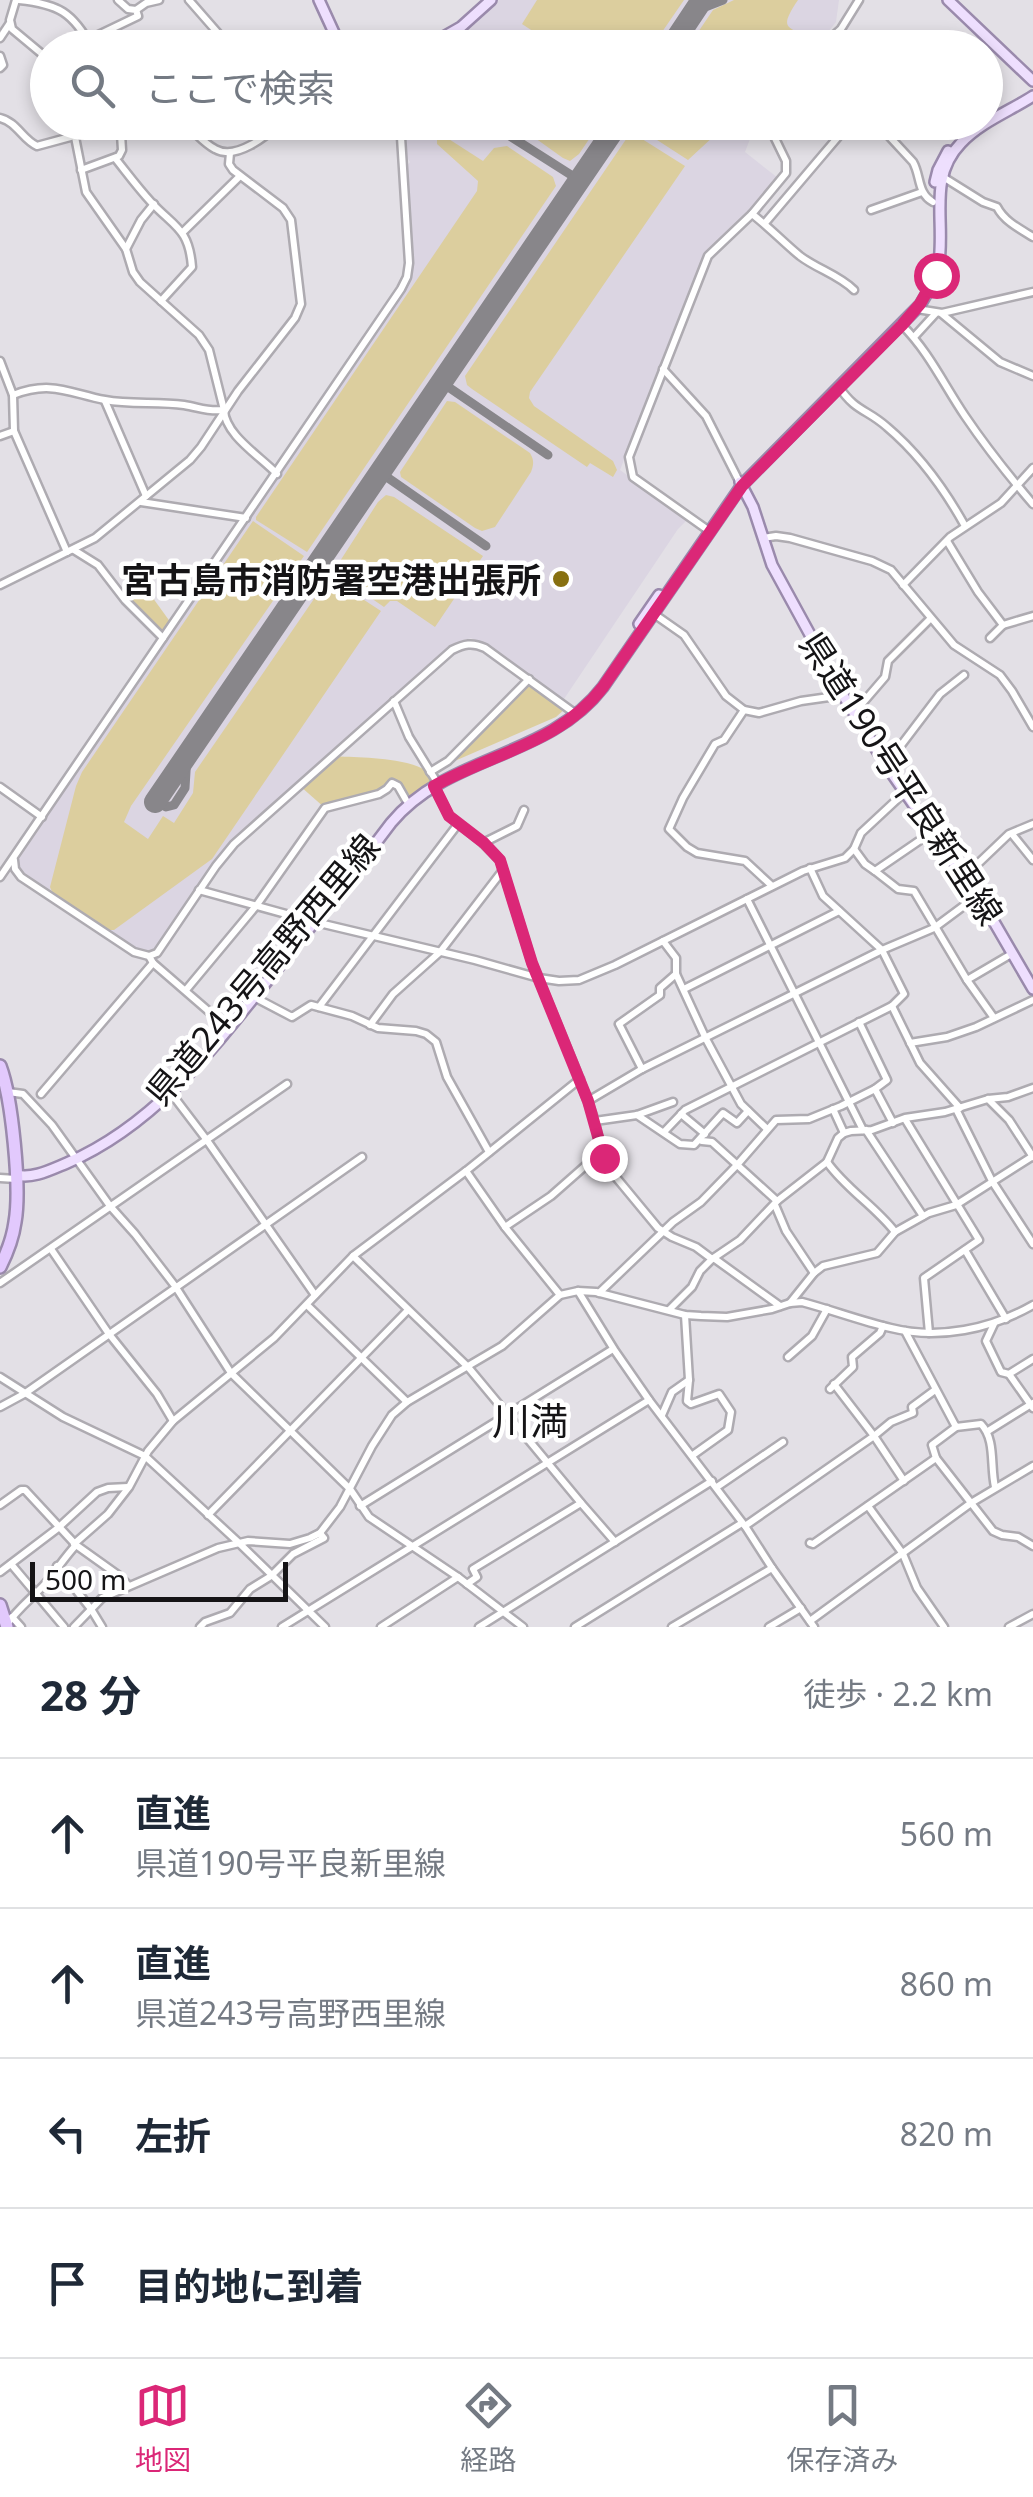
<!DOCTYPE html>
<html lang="ja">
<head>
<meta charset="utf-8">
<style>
	:root { --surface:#fff; --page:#f2f2f3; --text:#1f2937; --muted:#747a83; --line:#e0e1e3; --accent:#db2777 }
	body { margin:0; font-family:"Noto Sans","Noto Sans JP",sans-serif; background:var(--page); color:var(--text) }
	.scale { position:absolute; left:30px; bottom:25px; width:258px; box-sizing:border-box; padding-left:10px; border:5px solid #151416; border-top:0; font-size:28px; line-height:35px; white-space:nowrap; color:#151416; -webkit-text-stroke:8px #fff; paint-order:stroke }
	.stop { position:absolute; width:30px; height:30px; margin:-22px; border:8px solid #db2777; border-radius:50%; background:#fff }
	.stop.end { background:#db2777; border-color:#fff; box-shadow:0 2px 10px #0008 }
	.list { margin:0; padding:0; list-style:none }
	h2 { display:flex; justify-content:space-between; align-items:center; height:130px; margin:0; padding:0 40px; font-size:42px }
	h2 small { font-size:32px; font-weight:400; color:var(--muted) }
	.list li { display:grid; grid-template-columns:65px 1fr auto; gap:30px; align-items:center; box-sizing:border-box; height:150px; padding:0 40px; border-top:2px solid var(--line) }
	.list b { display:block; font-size:38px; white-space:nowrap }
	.list p { margin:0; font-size:32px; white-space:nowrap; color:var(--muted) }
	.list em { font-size:32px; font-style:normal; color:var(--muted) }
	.icon { flex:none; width:55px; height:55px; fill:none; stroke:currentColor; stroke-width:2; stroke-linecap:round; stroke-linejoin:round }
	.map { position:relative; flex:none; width:1033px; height:1627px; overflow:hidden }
	.search { position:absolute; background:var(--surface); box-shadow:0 5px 15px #0003; left:30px; right:30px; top:30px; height:110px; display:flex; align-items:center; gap:25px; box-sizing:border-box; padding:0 35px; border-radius:55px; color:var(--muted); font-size:38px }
	.sheet { height:730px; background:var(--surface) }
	nav { display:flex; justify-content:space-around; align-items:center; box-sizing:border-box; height:140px; border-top:2px solid var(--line); background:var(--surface); font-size:28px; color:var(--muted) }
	nav a { display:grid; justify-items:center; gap:5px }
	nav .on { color:var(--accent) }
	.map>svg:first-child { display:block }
</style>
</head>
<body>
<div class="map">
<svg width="1033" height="1627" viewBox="0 0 1033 1627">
	<rect width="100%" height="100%" fill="#e3e0e6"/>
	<!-- built -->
	<g fill="#dbd5e2">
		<path d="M 499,0 L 839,0 L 836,22 L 816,47 L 434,48 L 463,33 Z"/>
		<path d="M 400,123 L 756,123 L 745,152 L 778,178 L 762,197 L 758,198 L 758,202 L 745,219 L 704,255 L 620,470 L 688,519 L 678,529 L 564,699 L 483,644 L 471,638 L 455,643 L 308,773 L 220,855 L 152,951 L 140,953 L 22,875 L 18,870 L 17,860 L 405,288 L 411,276 L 412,263 L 405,168 L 410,162 L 403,152 Z"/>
	</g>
	<!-- green -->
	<g fill="#dcce9e">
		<path d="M 537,0 L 684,0 L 651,48 L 557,47 L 522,24 Z"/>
		<path d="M 734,0 L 798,0 C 772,38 799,21 811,47 L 688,47 L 713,10 Z"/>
		<path d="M 514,123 L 600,123 L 579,154 L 570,161 L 563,158 Z"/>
		<path d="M 641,123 L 728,123 L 688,160 L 654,138 L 655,132 Z"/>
		<path d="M 631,132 L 685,166 L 530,392 L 529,398 L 534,406 L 613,461 L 617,470 L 613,477 L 590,463 L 587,467 L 472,389 L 467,385 L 465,376 Z"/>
		<path d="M 441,134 L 483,161 L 494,148 L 507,146 L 553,177 L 556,186 L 307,552 L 256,520 L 256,517 L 477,191 L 478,181 L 437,144 L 437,136 Z"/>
		<path d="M 447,401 L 455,402 L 530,453 C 534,460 534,464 531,472 L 495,527 L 482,531 L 475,528 L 401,477 L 400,472 Z"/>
		<path d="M 386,495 L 394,497 L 483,556 L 435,627 L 397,601 L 390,601 L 384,607 L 333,572 L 378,502 Z"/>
		<path d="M 253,521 L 304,556 L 131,806 L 124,822 L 148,839 L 163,816 L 174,823 L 193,793 L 195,772 L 329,577 L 381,611 L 212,859 L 114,930 L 107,930 L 53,894 L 50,887 L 76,786 L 82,772 Z"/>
		<path d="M 137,585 L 150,594 L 171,623 L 163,635 L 124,596 Z"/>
		<path d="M 527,687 L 530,687 L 566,708 L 556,717 L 450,763 Z"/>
		<path d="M 333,756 C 358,758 421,756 435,779 L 406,800 L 392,783 L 387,789 L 325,808 L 300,786 Z"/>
	</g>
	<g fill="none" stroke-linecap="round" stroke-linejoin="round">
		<!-- taxiway -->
		<g stroke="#88868a" stroke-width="9">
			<path d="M 695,11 L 723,0"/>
			<path d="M 502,131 L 579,180"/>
			<path d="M 441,382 L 548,455"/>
			<path d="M 381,473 L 486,546"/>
			<path d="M 160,794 L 160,803 L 166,807 L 174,805 L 185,788 L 187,755"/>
		</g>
		<!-- runway -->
		<g stroke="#88868a" stroke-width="22">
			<path d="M 670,48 L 702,0"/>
			<path d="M 155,802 L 619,122"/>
		</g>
		<defs>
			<g id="minor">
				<path d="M 16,0 L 10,20 L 12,29 L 48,59"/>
				<path d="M 19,0 C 58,4 73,12 92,48"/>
				<path d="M 189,0 L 231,48"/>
				<path d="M 136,10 L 146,3 L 159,0"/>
				<path d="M 0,38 L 10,23"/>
				<path d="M 88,40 L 138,16 L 136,10 L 128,9 L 118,0"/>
				<path d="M 820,48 L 841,29 L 859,0"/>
				<path d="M 0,56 L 3,65 L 0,68"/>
				<path d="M 0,118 C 17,122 22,139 37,146 L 74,136"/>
				<path d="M 72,122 L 86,192 L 126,249 L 133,272 L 140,282 L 199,335 L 209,350 L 224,410 C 225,435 260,456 277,474"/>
				<path d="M 182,122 C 194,130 203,143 215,149 C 236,161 266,136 282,122"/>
				<path d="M 876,122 L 913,162 C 921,176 917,193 933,202"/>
				<path d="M 115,158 C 127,173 138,188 151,202 C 174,227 189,228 192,267 L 161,301"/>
				<path d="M 81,170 L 119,156 L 122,150 L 121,134 L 131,122"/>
				<path d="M 943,177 L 983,202 L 997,207 C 1004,221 1020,229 1033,237"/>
				<path d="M 871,210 L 922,192"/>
				<path d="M 752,214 C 769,227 784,243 800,256 C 817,269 839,275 854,290"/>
				<path d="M 765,223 L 838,137"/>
				<path d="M 183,232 L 240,176"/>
				<path d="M 126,249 L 141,220 L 154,204"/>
				<path d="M 917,309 L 942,313 L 1033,292"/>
				<path d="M 942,314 L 1000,362 L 1033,376"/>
				<path d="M 902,325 C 929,352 944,385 965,416 C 986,447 1009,476 1033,504"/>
				<path d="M 914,337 L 936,313"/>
				<path d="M 0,361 L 13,395 L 14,431 L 67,552"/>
				<path d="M 663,369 L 706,416 L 739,481"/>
				<path d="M 839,387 C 856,412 867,409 887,427 C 919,454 945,490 965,526"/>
				<path d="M 13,395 C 51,380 69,393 105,400 C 131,405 158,401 184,405 C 198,407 208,412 223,410"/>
				<path d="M 105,401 L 146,496"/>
				<path d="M 0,436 L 14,431"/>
				<path d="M 141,502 L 246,518"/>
				<path d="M 705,528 L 633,477 L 629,457 L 708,256 L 752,214 L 786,173 L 786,161 L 767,122"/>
				<path d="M 763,538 L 776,536 L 790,538 L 872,561 L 891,570 L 954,645 L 1000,675 L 1012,691 L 1033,727"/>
				<path d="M 947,541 L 978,592 L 1003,625"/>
				<path d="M 74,550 L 98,565 L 125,600 L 163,638"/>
				<path d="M 0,585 L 95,538 L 190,460 L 201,447 L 238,391 L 295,318 L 301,304 L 291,220 L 283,208 L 233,170 L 229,164 L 230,153"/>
				<path d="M 903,585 L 950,537 L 1001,503 L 1033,468"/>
				<path d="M 654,614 L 684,635 L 726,696 L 744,710 L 759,713 L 801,701 L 843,695"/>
				<path d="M 990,638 L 1003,625 L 1033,616"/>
				<path d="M 394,701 L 409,737 L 435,779 L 434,786 L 449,816 L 483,843 L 500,860 L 532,963 L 576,1070 L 595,1121 L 601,1152 L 610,1170 L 658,1228 L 672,1237 L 696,1247 L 712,1259"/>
				<path d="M 744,710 L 724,740 L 715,744 L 683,798 L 669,829 L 687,847 L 697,853 L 745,861 L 772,886"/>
				<path d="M 854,713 L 885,677 L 888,661 L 930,619"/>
				<path d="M 886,765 L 940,694 L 964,675"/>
				<path d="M 430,772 L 448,761 L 529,679"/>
				<path d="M 0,787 L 42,817"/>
				<path d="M 1012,834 L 1033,860"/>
				<path d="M 483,843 L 517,826 L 524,810"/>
				<path d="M 854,849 L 865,864 L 875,871 L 932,832"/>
				<path d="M 14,860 L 15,869 L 21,877 L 134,952 L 149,956 L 153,963 L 228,1028"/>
				<path d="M 875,871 L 898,889 L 914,891 L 967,980 L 994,1018"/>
				<path d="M 0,877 L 401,289 L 407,277 L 409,263 L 401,137 L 397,122"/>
				<path d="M 964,877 L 1009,834 L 1033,824"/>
				<path d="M 199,890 L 315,922 L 475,960 L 539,978 L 559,981 L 579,980 L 615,965 L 803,871 L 845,858 L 854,849 L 861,833 L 905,792"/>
				<path d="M 747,899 L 863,1130"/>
				<path d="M 663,941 L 676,958 L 676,974 L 706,1039 L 741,1104 L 767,1129"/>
				<path d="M 149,956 L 157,953 L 216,866 L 234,844 L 452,650 C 464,644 472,642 485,648 L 573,712"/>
				<path d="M 967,980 L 1013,953"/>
				<path d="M 684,989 L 839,911"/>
				<path d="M 186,990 L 256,906 L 325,808 L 379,794 L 387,789 L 392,783 L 398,786 L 406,800"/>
				<path d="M 254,997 L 292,1017 L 311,1005 L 352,1016 L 378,1028 L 416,1031 L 426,1034 L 436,1042 L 447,1077 L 489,1152"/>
				<path d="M 892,1006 L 920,1063 L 960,1108"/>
				<path d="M 319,1007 L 458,824"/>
				<path d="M 859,1022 L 887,1080 L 875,1089"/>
				<path d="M 370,1025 L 393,994 L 440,952 L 503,870"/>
				<path d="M 910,1043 L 947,1037 L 976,1027 L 1033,1000"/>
				<path d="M 642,1069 L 619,1024 L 660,995 L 660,988 L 676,974"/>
				<path d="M 8,1092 L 23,1094 L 52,1125 L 110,1206 L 135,1234 L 175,1286 L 231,1373 L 350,1489 L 369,1517 L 458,1577 L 523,1627"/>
				<path d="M 171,1093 L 206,1139 L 315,1295"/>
				<path d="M 41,1094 L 153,963"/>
				<path d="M 988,1099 L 1009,1120 L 1033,1157"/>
				<path d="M 588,1101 L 642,1069 L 882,950 L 934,928 L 977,896"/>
				<path d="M 833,1109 L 844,1133"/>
				<path d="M 956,1109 L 992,1181 L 1033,1244"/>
				<path d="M 681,1114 L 705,1134"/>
				<path d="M 637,1115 L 680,1144 L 694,1145 L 723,1113 L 737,1123 L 748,1111"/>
				<path d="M 905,1119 L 979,1240 L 924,1278 L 929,1333"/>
				<path d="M 595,1121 L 637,1115 L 673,1102"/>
				<path d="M 866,1130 L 923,1216"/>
				<path d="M 664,1132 L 685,1110 L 892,1006 L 904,994 L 882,950 L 823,896 L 810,868"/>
				<path d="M 702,1141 L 712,1142 L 777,1201"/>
				<path d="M 827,1162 C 846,1189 875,1206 895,1232"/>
				<path d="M 466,1171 L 505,1227 L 560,1295"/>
				<path d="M 0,1178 L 16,1179"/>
				<path d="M 775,1205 L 786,1231 L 814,1273"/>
				<path d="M 505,1227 L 551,1196 L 601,1152"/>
				<path d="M 51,1249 L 109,1334 L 157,1394 L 173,1421"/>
				<path d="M 965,1250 L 1006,1319"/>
				<path d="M 353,1256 L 468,1367 L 581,1503 L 615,1542"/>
				<path d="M 715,1259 L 780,1306"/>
				<path d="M 0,1283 L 287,1084"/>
				<path d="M 578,1291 L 615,1351 L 649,1400 L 745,1526 L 772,1568 L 814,1627"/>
				<path d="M 599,1293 L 673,1222 L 701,1202 L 737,1165 L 776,1120 L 809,1119 L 841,1106 L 875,1089 L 893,1123"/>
				<path d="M 790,1303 L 814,1273 L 823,1266 L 877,1253 L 895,1232 L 929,1213 L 956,1205 L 1033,1156"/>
				<path d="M 307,1305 L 407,1402"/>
				<path d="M 669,1310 L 692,1287 L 700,1271 L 712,1259 L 740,1240 L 777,1201 L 827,1162 L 838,1138 L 844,1133 L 851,1131 L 872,1130 L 905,1118 L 945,1112 L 988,1099 L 1008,1097 L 1033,1088"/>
				<path d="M 685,1315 L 689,1380 L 687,1401 L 691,1404 L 719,1394 L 731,1412 L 728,1430 L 693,1455"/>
				<path d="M 994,1324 L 986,1341 L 1001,1372 L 1009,1374"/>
				<path d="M 905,1331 L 956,1427 L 981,1424 C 996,1440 990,1465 995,1487"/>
				<path d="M 788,1357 L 812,1336 L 827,1309"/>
				<path d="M 1033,1359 L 1009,1374 L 1033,1408"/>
				<path d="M 0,1377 L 63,1417 L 145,1456 L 238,1542 L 325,1627"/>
				<path d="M 834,1384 L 874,1436 L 904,1481"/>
				<path d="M 830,1389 L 853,1367 L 852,1357 L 880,1333 L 883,1326"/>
				<path d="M 0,1407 L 24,1394 L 362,1157"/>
				<path d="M 662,1415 L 672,1392 L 689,1380"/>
				<path d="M 956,1427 L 932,1445 L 936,1458 L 993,1531 L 1002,1535 L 1018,1537 L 1033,1546"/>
				<path d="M 988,1431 L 1033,1403"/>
				<path d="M 717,1487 L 783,1442"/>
				<path d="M 0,1505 L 21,1490 L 25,1490 L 76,1545 L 118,1575 L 128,1585"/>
				<path d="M 360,1506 L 613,1349"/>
				<path d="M 868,1506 L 903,1554 L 917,1588 L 944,1627"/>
				<path d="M 208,1515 L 408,1310"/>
				<path d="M 745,1526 L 874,1436 L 891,1422 L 913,1413 L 912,1407 L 935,1390"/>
				<path d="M 810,1543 L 813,1544 L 936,1458"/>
				<path d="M 74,1544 L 108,1514 L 129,1487 L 148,1451 L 173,1421 L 274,1338 L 353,1256 L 466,1171 L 580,1079"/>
				<path d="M 11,1564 L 64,1627"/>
				<path d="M 57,1566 L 91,1609 L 102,1627"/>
				<path d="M 0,1572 L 58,1528 L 97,1492 L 108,1488 L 128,1487"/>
				<path d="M 467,1584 L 477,1577 L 473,1569 L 581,1503"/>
				<path d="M 12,1617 L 21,1627"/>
				<path d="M 810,1621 L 971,1503 L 1033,1466"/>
				<path d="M 6,1626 C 16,1610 32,1598 45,1584 C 56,1571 64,1558 76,1545"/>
				<path d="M 74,1627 L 102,1598 L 218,1548 L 248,1541 L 290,1544 L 310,1538 L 320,1533 L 340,1507 L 372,1446 L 392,1415 L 407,1402 L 502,1346 L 560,1295 L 578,1291 L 596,1292 L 685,1315 L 701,1316 L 727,1317 L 772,1309 L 790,1303 L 802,1302 C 832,1310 861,1321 891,1328 C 939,1340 991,1329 1033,1305"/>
				<path d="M 200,1627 L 205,1622 L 230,1613 L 250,1589 L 271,1576 L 293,1554 L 324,1538 L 320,1533"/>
				<path d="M 282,1627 L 649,1400"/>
				<path d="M 381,1627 L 458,1577"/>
				<path d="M 479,1627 L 712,1481"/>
				<path d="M 575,1627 L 742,1523"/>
				<path d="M 672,1627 L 772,1568"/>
				<path d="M 769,1627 L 801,1608"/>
				<path d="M 1009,1627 L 1033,1614"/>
			</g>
			<g id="major">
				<path d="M 319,0 L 341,48"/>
				<path d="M 948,0 L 1033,81"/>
				<path d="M 424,48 L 461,27 L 491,0"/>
				<path d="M 935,182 L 938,170 L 948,151"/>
				<path d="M 740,482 L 753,507 L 772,565 L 843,695 L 886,765 L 990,915 L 1033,989"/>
				<path d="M 639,624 L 659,595"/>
				<path d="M 16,1175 C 33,1179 50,1170 67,1163 C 153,1126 211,1051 268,980 C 310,928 351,876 391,823 C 448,754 548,759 603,687 L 742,485 L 920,305 C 929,291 936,278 939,262 C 945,220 928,177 961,143 C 981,122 1010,111 1033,96"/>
			</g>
			<g id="highway">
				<path d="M 0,1066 C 12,1098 21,1188 15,1222 C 13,1237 7,1253 0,1267"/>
				<path d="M 0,1605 L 7,1627"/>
			</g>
		</defs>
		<!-- minor casing -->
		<use href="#minor" stroke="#aeabb1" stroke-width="11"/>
		<!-- major casing -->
		<use href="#major" stroke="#9a8aac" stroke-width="14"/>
		<!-- highway casing -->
		<use href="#highway" stroke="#9a8aac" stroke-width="16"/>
		<!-- minor -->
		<use href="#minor" stroke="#fff" stroke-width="6"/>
		<!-- major -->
		<use href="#major" stroke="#eedffe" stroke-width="9"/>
		<!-- highway -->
		<use href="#highway" stroke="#e2c9fd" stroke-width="11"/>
	</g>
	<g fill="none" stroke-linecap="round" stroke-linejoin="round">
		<!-- route -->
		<path stroke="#db2777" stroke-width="12" d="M 604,1158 L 588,1101 L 532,963 L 500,860 L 484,843 L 449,816 L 434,786 C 493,753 560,743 603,687 L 742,486 L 902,325 L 920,304 L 936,275"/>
	</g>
	<!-- markers -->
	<circle fill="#887011" stroke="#fff" stroke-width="4" cx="561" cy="579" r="10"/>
	<g text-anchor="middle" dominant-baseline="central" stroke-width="9" stroke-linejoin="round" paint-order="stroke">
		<!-- poi labels -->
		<g font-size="35" font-weight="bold" fill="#151416" stroke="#fff" text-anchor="end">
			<text x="541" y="579">宮古島市消防署空港出張所</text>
		</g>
		<!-- street labels -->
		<g font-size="35" fill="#151416" stroke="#fff">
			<text transform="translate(902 778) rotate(57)">県道190号平良新里線</text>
			<text transform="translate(262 969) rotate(-50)">県道243号高野西里線</text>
		</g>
		<!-- neighbourhood labels -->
		<g font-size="38" fill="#151416" stroke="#fff">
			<text x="530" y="1420">川満</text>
		</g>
	</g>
</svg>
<div class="scale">500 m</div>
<div class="stop" style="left:936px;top:275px"></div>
<div class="stop end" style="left:604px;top:1158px"></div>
<div class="search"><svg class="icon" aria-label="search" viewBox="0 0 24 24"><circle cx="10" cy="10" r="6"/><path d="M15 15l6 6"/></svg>ここで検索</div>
</div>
<section class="sheet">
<h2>28 分<small>徒歩 · 2.2 km</small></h2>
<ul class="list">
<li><svg class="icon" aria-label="ahead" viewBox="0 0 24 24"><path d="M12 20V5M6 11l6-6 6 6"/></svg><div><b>直進</b><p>県道190号平良新里線</p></div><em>560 m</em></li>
<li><svg class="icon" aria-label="ahead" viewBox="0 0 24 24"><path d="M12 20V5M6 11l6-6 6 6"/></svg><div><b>直進</b><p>県道243号高野西里線</p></div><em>860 m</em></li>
<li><svg class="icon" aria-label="left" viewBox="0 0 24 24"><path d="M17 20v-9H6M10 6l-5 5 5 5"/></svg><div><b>左折</b></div><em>820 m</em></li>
<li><svg class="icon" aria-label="arrive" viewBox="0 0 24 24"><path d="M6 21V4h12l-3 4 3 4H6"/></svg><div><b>目的地に到着</b></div></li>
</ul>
</section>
<nav>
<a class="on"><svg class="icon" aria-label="map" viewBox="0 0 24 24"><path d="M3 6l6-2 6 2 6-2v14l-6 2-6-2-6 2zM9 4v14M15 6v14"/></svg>地図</a>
<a><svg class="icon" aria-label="directions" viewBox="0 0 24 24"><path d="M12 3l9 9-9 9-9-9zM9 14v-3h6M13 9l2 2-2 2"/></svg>経路</a>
<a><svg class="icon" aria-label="saved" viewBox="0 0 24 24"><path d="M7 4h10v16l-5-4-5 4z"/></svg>保存済み</a>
</nav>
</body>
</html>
